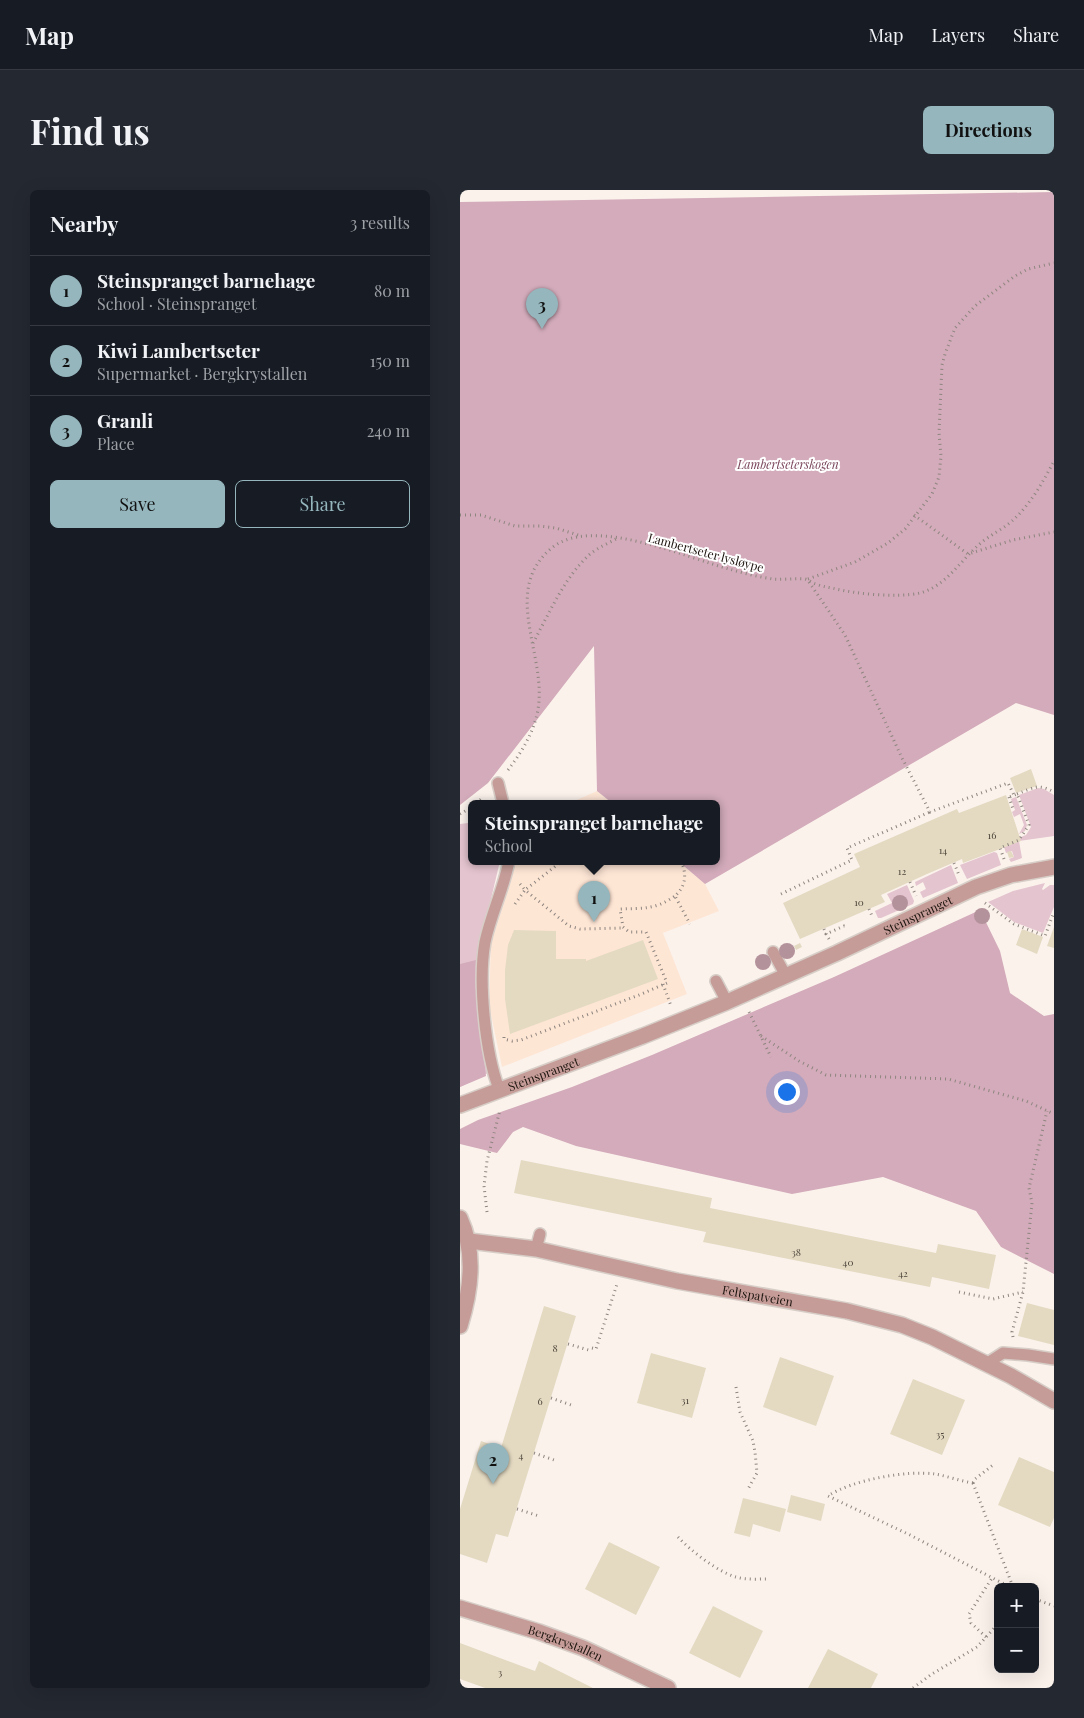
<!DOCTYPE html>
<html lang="en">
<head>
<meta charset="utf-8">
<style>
	:root { --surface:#171b24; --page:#242831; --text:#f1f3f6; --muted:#9ea1a6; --line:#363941; --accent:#95b6bd }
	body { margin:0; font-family:"Playfair Display",serif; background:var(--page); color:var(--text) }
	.controls { position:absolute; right:15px; bottom:15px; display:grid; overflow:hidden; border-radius:8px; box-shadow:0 5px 20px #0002 }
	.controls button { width:45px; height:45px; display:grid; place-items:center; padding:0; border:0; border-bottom:1px solid var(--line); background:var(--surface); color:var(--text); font:25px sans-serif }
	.you { position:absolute; left:326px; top:901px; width:18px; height:18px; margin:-12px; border:4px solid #fff; border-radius:50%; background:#1a73e8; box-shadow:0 0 0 8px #1a73e833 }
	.badge { display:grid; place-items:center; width:32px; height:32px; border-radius:50%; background:var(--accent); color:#111; font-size:16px; font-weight:700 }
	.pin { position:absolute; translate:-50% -41px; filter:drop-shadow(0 1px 2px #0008) }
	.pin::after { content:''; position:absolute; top:26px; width:18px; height:15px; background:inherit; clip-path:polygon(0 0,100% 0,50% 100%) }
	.popup { position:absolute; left:8px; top:610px; width:252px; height:65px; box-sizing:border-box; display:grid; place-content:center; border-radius:8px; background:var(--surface); filter:drop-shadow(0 1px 4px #0005); font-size:16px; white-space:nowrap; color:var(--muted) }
	.popup b { font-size:19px; color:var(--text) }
	.popup::after { content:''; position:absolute; left:50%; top:100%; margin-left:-10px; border:10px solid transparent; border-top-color:var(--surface) }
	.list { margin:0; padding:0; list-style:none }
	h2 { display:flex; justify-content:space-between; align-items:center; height:65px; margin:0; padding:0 20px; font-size:21px }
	h2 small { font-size:16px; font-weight:400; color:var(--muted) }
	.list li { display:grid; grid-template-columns:32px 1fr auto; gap:15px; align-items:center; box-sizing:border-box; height:70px; padding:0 20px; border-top:1px solid var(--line) }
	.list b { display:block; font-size:19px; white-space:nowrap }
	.list p { margin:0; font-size:16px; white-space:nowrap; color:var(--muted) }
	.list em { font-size:16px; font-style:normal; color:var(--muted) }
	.actions { display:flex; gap:10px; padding:15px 20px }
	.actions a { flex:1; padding:11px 0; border:1px solid var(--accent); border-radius:8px; text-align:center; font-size:18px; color:var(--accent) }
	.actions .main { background:var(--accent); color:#111 }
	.map { position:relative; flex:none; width:594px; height:1498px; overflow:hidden; border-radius:8px }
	header { display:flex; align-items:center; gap:30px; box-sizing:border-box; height:70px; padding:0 25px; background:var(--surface); border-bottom:1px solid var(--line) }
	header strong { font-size:24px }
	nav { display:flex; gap:28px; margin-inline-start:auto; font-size:18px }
	.intro { display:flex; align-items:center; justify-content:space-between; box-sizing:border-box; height:120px; padding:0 30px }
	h1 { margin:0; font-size:35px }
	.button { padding:12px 22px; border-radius:8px; background:var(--accent); color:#111; font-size:18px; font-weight:700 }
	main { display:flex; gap:30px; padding:0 30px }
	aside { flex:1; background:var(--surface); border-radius:8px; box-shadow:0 5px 20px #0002 }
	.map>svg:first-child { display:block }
</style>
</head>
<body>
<header>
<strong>Map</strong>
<nav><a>Map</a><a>Layers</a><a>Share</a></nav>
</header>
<div class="intro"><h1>Find us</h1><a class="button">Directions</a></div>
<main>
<aside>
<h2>Nearby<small>3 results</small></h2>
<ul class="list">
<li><span class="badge">1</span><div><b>Steinspranget barnehage</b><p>School · Steinspranget</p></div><em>80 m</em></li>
<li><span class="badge">2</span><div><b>Kiwi Lambertseter</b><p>Supermarket · Bergkrystallen</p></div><em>150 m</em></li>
<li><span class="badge">3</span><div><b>Granli</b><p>Place</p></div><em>240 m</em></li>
</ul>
<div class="actions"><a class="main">Save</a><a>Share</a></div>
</aside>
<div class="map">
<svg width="594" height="1498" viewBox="0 0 594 1498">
	<rect width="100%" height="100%" fill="#fbf2ec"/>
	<!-- built -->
	<g fill="#fee6d5">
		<path d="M 137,601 L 152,613 L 110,613 Z"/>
		<path d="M 54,671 L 218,671 L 245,694 L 259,721 L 203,743 L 227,804 L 42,877 L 29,815 L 31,753 L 52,688 Z"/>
	</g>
	<!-- green -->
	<g fill="#e4c4cf">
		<path d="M 578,598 L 584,599 L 594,605 L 594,646 L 559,651 L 562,668 L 551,672 L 549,669 L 554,667 L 552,661 L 546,663 L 543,654 L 566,645 L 571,637 L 559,605 Z"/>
		<path d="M 556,607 L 567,635 L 565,641 L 559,644 L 564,635 L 560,624 L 554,627 L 552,622 L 555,620 L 551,609 Z"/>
		<path d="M 8,633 L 11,633 L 12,671 L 40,671 L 26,730 L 25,862 L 28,883 L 0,897 L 0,634 Z"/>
		<path d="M 534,662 L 537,663 L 541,675 L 507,689 L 500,675 Z"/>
		<path d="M 491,675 L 498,693 L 463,708 L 460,702 L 466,699 L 463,692 L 456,696 L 455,692 Z"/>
		<path d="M 585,693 L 582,699 L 583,700 L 590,695 L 594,695 L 594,717 L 583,743 L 554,732 L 528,712 L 553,701 Z"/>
		<path d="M 447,695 L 454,711 L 453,714 L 421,728 L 418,728 L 415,721 L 432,713 L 427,704 Z"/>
	</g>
	<!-- forest -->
	<g fill="#d3abba">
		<path d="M 594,2 L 594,525 L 556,513 L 245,694 L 218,671 L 256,671 L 256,613 L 152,613 L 137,601 L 134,456 L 28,593 L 0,615 L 0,12 Z"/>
		<path d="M 520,720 L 540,761 L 550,803 L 584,826 L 594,824 L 594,1084 L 541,1057 L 516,1021 L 423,987 L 332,1004 L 116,956 L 63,937 L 53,942 L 37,963 L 0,954 L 0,939 L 18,930 L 112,897 L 192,865 L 374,787 Z"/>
		<path d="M 16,770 L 15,792 L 26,886 L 0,897 L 0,774 Z"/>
	</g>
	<!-- building -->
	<g fill="#e4dac2">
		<path d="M 571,579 L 577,596 L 556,603 L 550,588 Z"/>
		<path d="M 546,605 L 561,651 L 503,673 L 502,669 L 467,684 L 421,705 L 425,712 L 340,749 L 323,713 L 400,677 L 394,664 L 497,619 L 499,623 Z"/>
		<path d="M 551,661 L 554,667 L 549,668 L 547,662 Z"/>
		<path d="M 594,737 L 594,758 L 587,756 Z"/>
		<path d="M 562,739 L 583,747 L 577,764 L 556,755 Z"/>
		<path d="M 54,740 L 96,741 L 96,769 L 126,769 L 126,771 L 183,750 L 198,789 L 50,844 L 45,809 L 45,780 L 48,755 Z"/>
		<path d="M 340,753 L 342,757 L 336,760 L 334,756 Z"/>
		<path d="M 61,970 L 252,1008 L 250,1018 L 476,1063 L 478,1054 L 536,1065 L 529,1099 L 472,1087 L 470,1097 L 243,1052 L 246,1042 L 54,1003 Z"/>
		<path d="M 567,1113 L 594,1120 L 594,1155 L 558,1146 Z"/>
		<path d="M 84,1116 L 116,1126 L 48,1347 L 36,1344 L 27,1373 L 0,1364 L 0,1319 L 21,1251 L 41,1258 Z"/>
		<path d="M 191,1163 L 246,1178 L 232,1228 L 177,1213 Z"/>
		<path d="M 320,1167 L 374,1186 L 356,1236 L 303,1217 Z"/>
		<path d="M 453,1189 L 505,1210 L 482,1265 L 430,1244 Z"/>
		<path d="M 559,1267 L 594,1282 L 594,1328 L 590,1337 L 538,1315 Z"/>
		<path d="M 331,1305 L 365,1314 L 361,1331 L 327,1322 Z"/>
		<path d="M 283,1308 L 326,1319 L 320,1342 L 293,1334 L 290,1347 L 274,1343 Z"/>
		<path d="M 149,1352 L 200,1377 L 176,1425 L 125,1399 Z"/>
		<path d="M 253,1416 L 303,1441 L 280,1488 L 229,1463 Z"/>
		<path d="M 0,1453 L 75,1481 L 79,1471 L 133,1498 L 25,1498 L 0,1489 Z"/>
		<path d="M 368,1459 L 418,1484 L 411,1498 L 348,1498 Z"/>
	</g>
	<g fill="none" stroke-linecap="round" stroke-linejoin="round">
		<defs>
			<g id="lane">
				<path d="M 38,593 L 43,613"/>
				<path d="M 313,762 L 326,786"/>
				<path d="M 256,791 L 267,812"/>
				<path d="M 39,899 C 25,862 18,791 25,752 C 31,724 44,698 49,671"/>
				<path d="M 76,1059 L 80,1044"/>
				<path d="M 526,1174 L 543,1163 L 568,1165 L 594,1169"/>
			</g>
			<g id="street">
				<path id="s1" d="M 0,915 L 183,846 L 267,812 L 377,763 L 516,697 L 551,685 L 594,677"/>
				<path d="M 0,1028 C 16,1063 11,1100 0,1136"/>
				<path id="s2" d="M 9,1051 L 76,1059 L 217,1091 L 387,1121 L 442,1135 L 472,1147 L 551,1186 L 594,1211"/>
				<path id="s3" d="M 0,1418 L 79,1442 L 123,1458 L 208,1498"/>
			</g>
		</defs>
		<!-- lane casing -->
		<use href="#lane" stroke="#d7cec8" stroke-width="14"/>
		<!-- street casing -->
		<use href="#street" stroke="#d7cec8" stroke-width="18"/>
		<!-- path -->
		<g stroke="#8e857f" stroke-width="3" stroke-dasharray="1 4" stroke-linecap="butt">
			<path d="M 0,325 L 21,325 L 55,336 L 80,336 L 96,338 L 121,346"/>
			<path d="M 454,325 L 508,364 L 553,350 L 594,342"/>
			<path d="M 348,389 L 395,372 L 428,353 L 445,339 L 472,304 L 479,287 L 481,266 L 479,243 L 482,175 L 485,164 L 495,138 L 515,116 L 555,86 L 568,79 L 594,73"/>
			<path d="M 349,392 L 385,445 L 442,568 L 470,622 L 548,593 L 554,605"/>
			<path d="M 73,453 C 89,424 104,388 129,365 C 137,358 147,354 156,349"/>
			<path d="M 48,580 C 64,559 77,537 79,511 C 83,459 42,397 93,357 C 133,326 225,367 269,379 C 283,383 298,387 313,389 C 323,390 334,388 345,389 C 349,390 352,393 356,394 C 361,396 366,397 372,398 C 395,404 437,408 460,403 C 487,396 502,368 522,352 C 532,344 543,339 552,331 C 570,315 583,292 594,271"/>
			<path d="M 557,604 C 573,598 578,593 594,602"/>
			<path d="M 549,607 L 553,619 L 551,620"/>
			<path d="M 16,613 L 24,607"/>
			<path d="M 0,624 L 12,617"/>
			<path d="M 544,669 L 540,658 L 559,650 L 569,635 L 557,604 L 547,608"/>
			<path d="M 221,671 C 227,684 226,696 215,706 L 230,734"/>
			<path d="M 494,673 L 499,685"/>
			<path d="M 450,692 L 456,706"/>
			<path d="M 60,694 L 65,700 L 102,671"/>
			<path d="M 321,704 L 392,670 L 387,658 L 470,622"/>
			<path d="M 525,713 L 554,734 L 585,746 L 594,722"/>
			<path d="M 55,714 L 65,700 L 109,736 L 120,739 L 164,738"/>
			<path d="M 409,719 L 412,726"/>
			<path d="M 364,739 L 366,744"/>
			<path d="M 369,749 L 366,744 L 384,736 L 388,737"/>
			<path d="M 203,794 L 211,816"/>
			<path d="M 289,822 L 311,867"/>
			<path d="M 301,846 L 339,871 L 366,885 L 488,889 L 566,911 L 594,924"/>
			<path d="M 44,847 L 44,849 L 52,851 L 61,850 L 179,805 L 207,793 L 186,742 L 169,742 L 163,737 L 160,719 C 183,718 195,720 215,706"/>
			<path d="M 27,1022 L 24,996 L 27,971 L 40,920"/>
			<path d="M 499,1102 L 533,1109 L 563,1102"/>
			<path d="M 553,1147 L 552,1142 L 563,1102 L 572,1013 L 569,998 L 587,921"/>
			<path d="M 108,1154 L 132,1161"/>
			<path d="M 132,1158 L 136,1159 L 157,1094"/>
			<path d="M 276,1197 L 280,1222 L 293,1251 L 295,1262 L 297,1283 L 288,1299"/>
			<path d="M 91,1208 L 114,1216"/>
			<path d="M 74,1263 L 97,1271"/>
			<path d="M 513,1293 C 500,1291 487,1286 475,1284 C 447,1280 392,1290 368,1306 L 450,1345 L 550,1397"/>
			<path d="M 513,1293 L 553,1397"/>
			<path d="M 513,1293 L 515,1289 L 533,1275"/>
			<path d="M 57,1319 L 79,1326"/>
			<path d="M 218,1347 C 231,1361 258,1382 276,1387 C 286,1390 298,1389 308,1389"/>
			<path d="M 575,1409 L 594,1416"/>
			<path d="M 526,1447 L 511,1433 L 509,1424 L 532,1388"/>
			<path d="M 453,1498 L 472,1484 L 517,1457 L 538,1434"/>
		</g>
		<!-- lane -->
		<use href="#lane" stroke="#c59c98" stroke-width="11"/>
		<!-- street -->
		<use href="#street" stroke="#c59c98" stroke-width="15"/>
	</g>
	<!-- trees -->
	<g fill="#b4929c">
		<circle cx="440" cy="713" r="8"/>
		<circle cx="522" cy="726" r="8"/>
		<circle cx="327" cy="761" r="8"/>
		<circle cx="303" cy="772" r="8"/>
	</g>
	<g text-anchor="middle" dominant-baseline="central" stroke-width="4" stroke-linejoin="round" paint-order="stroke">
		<!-- number labels -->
		<g font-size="10" fill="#4e463b">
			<text x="532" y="645">16</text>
			<text x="483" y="660">14</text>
			<text x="442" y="681">12</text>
			<text x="399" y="712">10</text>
			<text x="336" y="1062">38</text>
			<text x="388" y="1072">40</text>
			<text x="443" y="1083">42</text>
			<text x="95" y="1158">8</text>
			<text x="225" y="1210">31</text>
			<text x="80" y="1211">6</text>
			<text x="480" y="1244">35</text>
			<text x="61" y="1265">4</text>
			<text x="40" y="1482">3</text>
		</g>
		<!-- park labels -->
		<g font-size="12" font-style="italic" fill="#7a445a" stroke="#fff">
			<text x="328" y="274">Lambertseterskogen</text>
		</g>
		<!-- street labels -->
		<g font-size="12" fill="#1c140e" stroke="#fff">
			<text transform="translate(246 362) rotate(15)">Lambertseter lysløype</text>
			<text stroke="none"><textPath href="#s1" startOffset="496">Steinspranget</textPath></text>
			<text stroke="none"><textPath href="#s1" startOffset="89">Steinspranget</textPath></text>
			<text stroke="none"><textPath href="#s2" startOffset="294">Feltspatveien</textPath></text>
			<text stroke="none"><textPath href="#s3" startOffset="111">Bergkrystallen</textPath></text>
		</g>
	</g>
</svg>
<div class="controls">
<button>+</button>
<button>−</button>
</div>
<div class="you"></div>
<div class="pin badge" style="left:134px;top:732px">1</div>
<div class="popup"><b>Steinspranget barnehage</b>School</div>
<div class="pin badge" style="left:33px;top:1294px">2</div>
<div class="pin badge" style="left:82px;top:139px">3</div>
</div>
</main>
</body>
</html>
